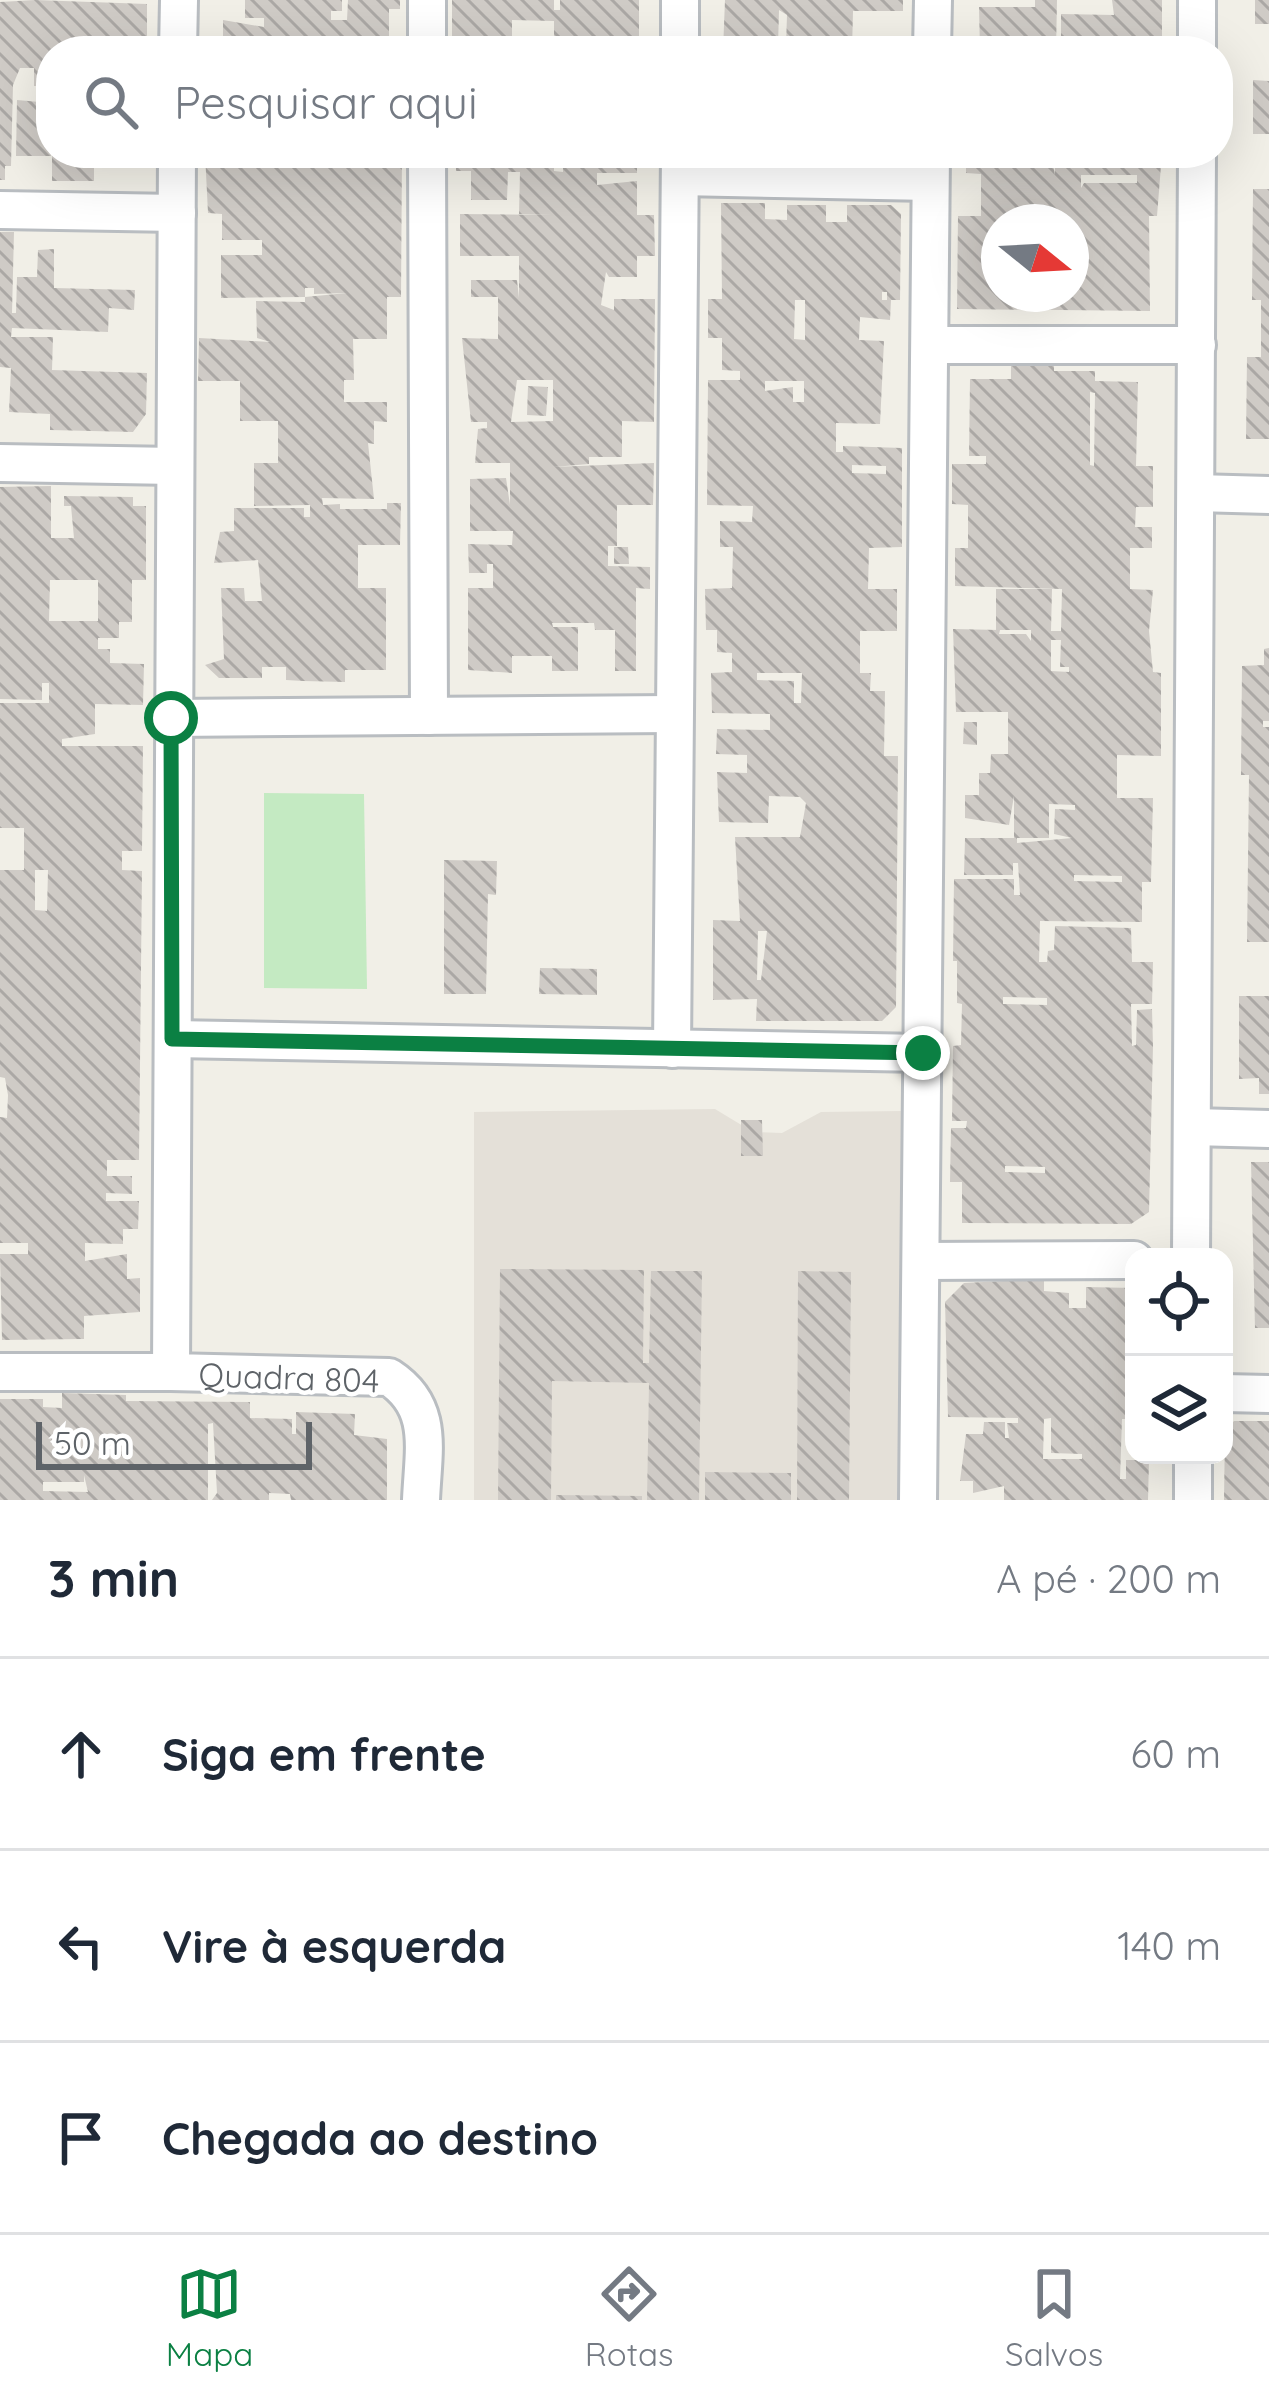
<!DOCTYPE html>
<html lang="pt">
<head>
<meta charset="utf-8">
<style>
	:root { --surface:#fff; --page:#f6f6f7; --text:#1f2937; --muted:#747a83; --line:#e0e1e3; --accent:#0b8043 }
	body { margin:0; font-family:Quicksand,sans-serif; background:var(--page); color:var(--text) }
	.controls { position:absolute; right:36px; bottom:36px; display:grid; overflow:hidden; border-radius:24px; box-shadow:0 12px 48px #0002 }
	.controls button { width:108px; height:108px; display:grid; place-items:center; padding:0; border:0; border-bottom:3px solid var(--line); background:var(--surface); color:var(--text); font:60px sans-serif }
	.compass { position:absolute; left:981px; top:204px; width:108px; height:108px; border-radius:50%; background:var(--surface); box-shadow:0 12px 48px #0002; rotate:108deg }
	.scale { position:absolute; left:36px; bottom:30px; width:276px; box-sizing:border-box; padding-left:12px; border:6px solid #5e6368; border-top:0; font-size:33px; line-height:42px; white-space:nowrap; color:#5e6368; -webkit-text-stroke:9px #fff; paint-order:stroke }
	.stop { position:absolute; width:36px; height:36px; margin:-27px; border:9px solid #0b8043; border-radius:50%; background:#fff }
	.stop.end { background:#0b8043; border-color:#fff; box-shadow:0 3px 12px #0008 }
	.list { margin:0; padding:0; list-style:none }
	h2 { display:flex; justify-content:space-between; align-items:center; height:156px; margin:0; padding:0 48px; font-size:51px }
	h2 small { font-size:39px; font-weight:400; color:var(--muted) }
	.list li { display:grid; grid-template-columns:78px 1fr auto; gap:36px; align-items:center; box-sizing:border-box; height:192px; padding:0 48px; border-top:3px solid var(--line) }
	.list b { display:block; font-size:45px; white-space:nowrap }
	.list em { font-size:39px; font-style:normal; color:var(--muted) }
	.icon { flex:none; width:66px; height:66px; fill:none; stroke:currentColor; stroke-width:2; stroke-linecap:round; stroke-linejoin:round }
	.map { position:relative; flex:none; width:1269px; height:1500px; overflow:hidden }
	.search { position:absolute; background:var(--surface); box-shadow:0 12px 48px #0002; left:36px; right:36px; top:36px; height:132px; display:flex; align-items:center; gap:30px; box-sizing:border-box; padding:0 42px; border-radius:48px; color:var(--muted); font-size:45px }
	.sheet { height:732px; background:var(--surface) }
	nav { display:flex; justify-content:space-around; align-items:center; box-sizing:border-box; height:168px; border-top:3px solid var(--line); background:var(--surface); font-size:33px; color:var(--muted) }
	nav a { display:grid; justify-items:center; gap:6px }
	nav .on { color:var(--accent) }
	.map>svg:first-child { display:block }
</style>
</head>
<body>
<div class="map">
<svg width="1269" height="1500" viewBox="0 0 1269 1500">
	<defs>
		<pattern id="building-back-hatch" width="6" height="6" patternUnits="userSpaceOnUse" patternTransform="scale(3)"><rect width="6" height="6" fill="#cfcbc6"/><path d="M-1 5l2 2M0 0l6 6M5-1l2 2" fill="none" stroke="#aba8a5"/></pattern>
	</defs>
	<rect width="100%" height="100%" fill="#f1efe7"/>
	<!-- education -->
	<path fill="#e4e0d8" d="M 715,1109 L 753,1132 L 782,1133 L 821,1112 L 902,1111 L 898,1500 L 474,1500 L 474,1112 Z"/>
	<!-- garden -->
	<path fill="#c4eac2" d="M 264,793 L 364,794 L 367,989 L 264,988 Z"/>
	<!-- building -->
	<g fill="url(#building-back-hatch)" fill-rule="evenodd">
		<path d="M 35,0 L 147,4 L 147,45 L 153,51 L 114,51 L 114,46 L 51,51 L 51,86 L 34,86 L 34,68 L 20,68 L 13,85 L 11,166 L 5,166 L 5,180 L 0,180 L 0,2 Z"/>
		<path d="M 245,0 L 342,0 L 342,11 L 331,11 L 331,20 L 347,20 L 348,0 L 400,0 L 400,9 L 389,9 L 389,49 L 379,51 L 223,51 L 223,20 L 264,27 L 264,18 L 245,18 Z"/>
		<path d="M 452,0 L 554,0 L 554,10 L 560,10 L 560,0 L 639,0 L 639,50 L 554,51 L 554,21 L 512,20 L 512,51 L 452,47 Z"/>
		<path d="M 725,0 L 903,0 L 903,11 L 853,11 L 852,51 L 723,51 ZM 779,10 L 787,15 L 786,46 L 778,46 Z"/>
		<path d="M 1035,0 L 1057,0 L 1056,51 L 980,51 L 979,7 L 1035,7 Z"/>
		<path d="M 1112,0 L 1162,0 L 1162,51 L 1061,51 L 1061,14 L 1114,15 Z"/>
		<rect x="1255" y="0" width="14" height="24"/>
		<path d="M 1253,80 L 1269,81 L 1269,134 L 1253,134 Z"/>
		<path d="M 17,100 L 51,103 L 51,156 L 16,156 Z"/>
		<rect x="52" y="153" width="42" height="28"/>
		<path d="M 205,153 L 402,153 L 401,297 L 387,297 L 387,339 L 353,339 L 354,380 L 344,380 L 344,402 L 387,402 L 387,422 L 374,421 L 374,444 L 368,443 L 374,499 L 322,498 L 323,505 L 340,504 L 340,509 L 387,509 L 387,503 L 401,503 L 400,545 L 358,545 L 358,588 L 386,588 L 386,670 L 345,670 L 345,682 L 303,681 L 286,680 L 286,667 L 262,667 L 262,678 L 219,678 L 205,665 L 224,659 L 221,588 L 244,588 L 245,601 L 262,601 L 258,560 L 214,563 L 220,532 L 234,531 L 234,508 L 304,508 L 304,517 L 310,517 L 310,505 L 254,506 L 254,463 L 278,463 L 278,421 L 240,421 L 240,381 L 198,381 L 199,338 L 270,342 L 257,338 L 256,301 L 305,302 L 305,297 L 347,293 L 314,294 L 314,288 L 305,288 L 305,297 L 221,298 L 221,255 L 262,255 L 262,240 L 222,240 L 222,214 L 208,213 Z"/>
		<path d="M 456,153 L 554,153 L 554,171 L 563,172 L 563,159 L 575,160 L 575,153 L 637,153 L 637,173 L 597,173 L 597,185 L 637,181 L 637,215 L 654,215 L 655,256 L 637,256 L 637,277 L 609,277 L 606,272 L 601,305 L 614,310 L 614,299 L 655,299 L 654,422 L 622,421 L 622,457 L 589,457 L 589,464 L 553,467 L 654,463 L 653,505 L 617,505 L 617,546 L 608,546 L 608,566 L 650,567 L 650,589 L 636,588 L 636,671 L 615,671 L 615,630 L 595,630 L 594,623 L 552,623 L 553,627 L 578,627 L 578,671 L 552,671 L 552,656 L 512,656 L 512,673 L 468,670 L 468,588 L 493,588 L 493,564 L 487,564 L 487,573 L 469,573 L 468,544 L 512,545 L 513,531 L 470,531 L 470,479 L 506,478 L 510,505 L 510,463 L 475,463 L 478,429 L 487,428 L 487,422 L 471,422 L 462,338 L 498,339 L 498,297 L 471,297 L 471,280 L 517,280 L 519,298 L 519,256 L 460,256 L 460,214 L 553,215 L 519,214 L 520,172 L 508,172 L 507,200 L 471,200 L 471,171 L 456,171 ZM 517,380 L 553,380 L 553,421 L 511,422 Z"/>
		<path d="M 966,153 L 1051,153 L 1055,175 L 1055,153 L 1162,153 L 1157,216 L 1149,216 L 1150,311 L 957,309 L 958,216 L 981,216 L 981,174 L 966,173 ZM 1081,175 L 1137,175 L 1137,183 L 1084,183 L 1081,188 ZM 1049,216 L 1055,216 L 1055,222 L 1071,222 L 1071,294 L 999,294 L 999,222 L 1049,222 Z"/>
		<path d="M 1253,189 L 1269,189 L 1269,439 L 1246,439 L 1247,357 L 1261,357 L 1261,300 L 1252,300 Z"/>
		<path d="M 721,203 L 765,203 L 765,219 L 787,220 L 787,205 L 826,205 L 826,222 L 847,222 L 847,205 L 891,205 L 901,214 L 900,300 L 887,300 L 887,292 L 882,292 L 882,300 L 891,300 L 890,320 L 860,317 L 859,340 L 884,341 L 880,424 L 836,423 L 836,452 L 843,452 L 843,446 L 902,448 L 902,547 L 869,548 L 868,589 L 897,589 L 897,631 L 860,631 L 860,673 L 871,673 L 870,691 L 885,691 L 884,756 L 898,756 L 896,1007 L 882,1021 L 756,1021 L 757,999 L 713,1000 L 713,920 L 740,921 L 735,837 L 800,837 L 806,803 L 800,797 L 769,796 L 768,823 L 719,822 L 717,772 L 747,773 L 747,755 L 716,754 L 717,729 L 770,730 L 770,714 L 712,713 L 711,673 L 732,672 L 732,653 L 717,652 L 717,630 L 706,630 L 705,589 L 732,588 L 733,547 L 720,547 L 720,521 L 752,522 L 753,506 L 707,505 L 708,380 L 740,380 L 740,371 L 722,370 L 722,338 L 708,338 L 708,299 L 722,299 ZM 795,300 L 805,300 L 805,340 L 794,339 ZM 765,381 L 804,381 L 804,402 L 793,402 L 793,387 L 765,391 ZM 852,465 L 886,466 L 886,474 L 852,473 ZM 757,673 L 802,673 L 801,703 L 794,703 L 794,681 L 757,680 ZM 758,931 L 767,931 L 761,980 L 757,980 Z"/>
		<path d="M 0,232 L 14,232 L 12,313 L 16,313 L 17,277 L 37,277 L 38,250 L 54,249 L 54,288 L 135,290 L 134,310 L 109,308 L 108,332 L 12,328 L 11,337 L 53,337 L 52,370 L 147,373 L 146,414 L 133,432 L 50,430 L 50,414 L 9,412 L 11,368 L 0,367 Z"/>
		<path d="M 1011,365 L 1054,365 L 1054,371 L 1095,371 L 1095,381 L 1138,382 L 1136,466 L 1153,466 L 1153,507 L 1136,507 L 1135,527 L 1152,527 L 1152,548 L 1130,548 L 1130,589 L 1153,590 L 1149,631 L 1153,672 L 1161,673 L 1161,756 L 1117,755 L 1117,798 L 1153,798 L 1151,882 L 1142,882 L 1142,922 L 1040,921 L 1039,962 L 1047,962 L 1048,951 L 1054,950 L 1055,926 L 1131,928 L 1132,962 L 1153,962 L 1152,1004 L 1131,1004 L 1132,1046 L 1136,1045 L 1137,1010 L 1152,1009 L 1153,1046 L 1149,1212 L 1131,1224 L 962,1223 L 962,1182 L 950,1182 L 951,1128 L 966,1128 L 967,1121 L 952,1121 L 953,1046 L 961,1045 L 962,1004 L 957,1003 L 957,961 L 953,961 L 954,879 L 1014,879 L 1014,895 L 1020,895 L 1018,863 L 1013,863 L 1013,875 L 964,875 L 965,838 L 1017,838 L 1017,843 L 1072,838 L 1054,834 L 1055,809 L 1075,810 L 1075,805 L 1049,804 L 1049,838 L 1014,838 L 1014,796 L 1009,825 L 965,818 L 965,795 L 979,795 L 979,773 L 990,773 L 991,754 L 1008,754 L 1008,712 L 956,712 L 953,629 L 1000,630 L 999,634 L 1026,634 L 1031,641 L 1031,630 L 996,630 L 996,589 L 1052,589 L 1051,631 L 1061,631 L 1062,589 L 955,586 L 955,548 L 968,548 L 968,505 L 952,504 L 952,464 L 986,464 L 986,456 L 969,456 L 970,379 L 1011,379 ZM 1090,392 L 1095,393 L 1094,466 L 1090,465 ZM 1051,640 L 1061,640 L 1060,667 L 1069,667 L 1069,672 L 1051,671 ZM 1074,875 L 1122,876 L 1122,882 L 1074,881 ZM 1003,997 L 1047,998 L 1047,1005 L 1003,1004 ZM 1005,1166 L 1045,1167 L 1045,1173 L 1005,1172 Z"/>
		<path d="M 528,386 L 548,387 L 546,416 L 527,415 Z"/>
		<path d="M 51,486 L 51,538 L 74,538 L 71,506 L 64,506 L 64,496 L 133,497 L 133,506 L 146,506 L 146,580 L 132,580 L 132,622 L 119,622 L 119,638 L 98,638 L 98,649 L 110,649 L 110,663 L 144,664 L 143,705 L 95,704 L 95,734 L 62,739 L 62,746 L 143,746 L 142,851 L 122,851 L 122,870 L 142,871 L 139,1160 L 107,1160 L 107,1176 L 132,1176 L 132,1194 L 106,1193 L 106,1201 L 139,1201 L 138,1229 L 123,1229 L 123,1244 L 85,1243 L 85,1261 L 127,1254 L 127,1279 L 140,1278 L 140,1312 L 84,1316 L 84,1339 L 2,1340 L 0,1254 L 28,1254 L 28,1243 L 0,1243 L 0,1117 L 7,1118 L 8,1095 L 5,1078 L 0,1077 L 0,870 L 24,870 L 24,828 L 0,828 L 0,703 L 49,703 L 49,683 L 42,683 L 42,700 L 0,699 L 0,487 ZM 50,580 L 98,580 L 98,621 L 49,621 ZM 35,870 L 48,870 L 47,911 L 35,910 Z"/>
		<path d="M 614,547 L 628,547 L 629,564 L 614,564 Z"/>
		<path d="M 1269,648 L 1269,721 L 1263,721 L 1263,727 L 1269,727 L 1269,942 L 1247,942 L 1249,775 L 1241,775 L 1242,666 L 1264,665 L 1264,649 Z"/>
		<path d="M 964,722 L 977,722 L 977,745 L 963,744 Z"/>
		<path d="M 444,860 L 497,861 L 496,895 L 488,894 L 486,994 L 444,994 Z"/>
		<path d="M 540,968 L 597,969 L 597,995 L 539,994 Z"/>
		<path d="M 1239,996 L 1269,996 L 1269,1094 L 1259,1094 L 1259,1078 L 1239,1079 Z"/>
		<path d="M 741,1120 L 762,1120 L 763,1156 L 741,1156 Z"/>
		<path d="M 1251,1162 L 1269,1162 L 1269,1328 L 1255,1328 Z"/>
		<path d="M 500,1269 L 644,1270 L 643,1363 L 649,1363 L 651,1271 L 702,1271 L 699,1500 L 647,1500 L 649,1383 L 552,1381 L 551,1500 L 498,1500 Z"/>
		<path d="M 798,1271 L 851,1272 L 849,1500 L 797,1500 Z"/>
		<path d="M 1044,1279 L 1044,1291 L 1069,1293 L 1069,1308 L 1086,1308 L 1086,1287 L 1133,1288 L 1134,1419 L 1122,1419 L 1120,1479 L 1126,1479 L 1126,1460 L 1149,1460 L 1148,1500 L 1004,1500 L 1004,1486 L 973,1493 L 973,1481 L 960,1481 L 966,1434 L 983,1434 L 984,1422 L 1005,1422 L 1005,1438 L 1009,1438 L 1007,1423 L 1018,1423 L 1018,1418 L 948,1417 L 945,1302 L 964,1283 ZM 1051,1418 L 1051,1453 L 1082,1454 L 1082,1459 L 1043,1459 L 1044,1419 Z"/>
		<path d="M 62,1393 L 126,1395 L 126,1401 L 250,1402 L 250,1418 L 292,1419 L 292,1434 L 296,1434 L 296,1412 L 355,1414 L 354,1435 L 387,1439 L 387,1500 L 291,1500 L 290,1494 L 269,1493 L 269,1500 L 212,1500 L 217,1493 L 213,1423 L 208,1424 L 208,1500 L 0,1500 L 0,1399 L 43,1399 L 43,1407 L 62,1408 ZM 84,1475 L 88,1492 L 43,1491 L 43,1482 L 84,1482 Z"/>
		<path d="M 1234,1421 L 1269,1421 L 1269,1500 L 1224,1500 L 1225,1430 Z"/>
		<path d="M 705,1472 L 791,1473 L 791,1500 L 705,1500 Z"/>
		<path d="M 556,1495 L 642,1496 L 642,1500 L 556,1500 Z"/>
	</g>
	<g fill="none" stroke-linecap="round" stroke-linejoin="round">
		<defs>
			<g id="minor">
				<path d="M 427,0 L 427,51"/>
				<path d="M 178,51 L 179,0"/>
				<path d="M 680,51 L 680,0"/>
				<path d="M 932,51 L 933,0"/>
				<path d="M 1197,51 L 1197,0"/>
				<path d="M 177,153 L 171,1372 L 389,1377 C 435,1407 423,1450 421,1500"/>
				<path d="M 427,153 L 429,716"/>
				<path d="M 680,177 L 930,182"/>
				<path d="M 0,210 L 177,213"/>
				<path d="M 930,345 L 1197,345"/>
				<path d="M 0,463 L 175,466"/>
				<path d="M 1196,493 L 1269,495"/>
				<path d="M 171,718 L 672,714"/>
				<path d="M 173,1039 L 923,1053"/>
				<path d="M 672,1049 L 680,153"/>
				<path d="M 1193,1127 L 1269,1129"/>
				<path d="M 1191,1257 L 1197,153"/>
				<path d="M 923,1261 L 1134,1260"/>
				<path d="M 0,1372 L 171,1372"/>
				<path d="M 1224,1393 L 1269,1394"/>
				<path d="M 918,1500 L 931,153"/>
				<path d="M 1193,1500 L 1193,1455"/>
			</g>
		</defs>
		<!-- minor casing -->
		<use href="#minor" stroke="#b9bdc1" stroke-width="42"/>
		<!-- minor -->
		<use href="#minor" stroke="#fff" stroke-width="36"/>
	</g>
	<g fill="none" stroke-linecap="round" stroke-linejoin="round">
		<!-- route -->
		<path stroke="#0b8043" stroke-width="15" d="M 171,718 L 172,1039 L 923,1053"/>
	</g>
	<g text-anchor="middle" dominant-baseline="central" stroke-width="9" stroke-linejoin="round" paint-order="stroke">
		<!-- street labels -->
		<g font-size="33" fill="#5e6368" stroke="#fff">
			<text transform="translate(289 1377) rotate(2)">Quadra 804</text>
		</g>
	</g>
</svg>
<div class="controls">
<button><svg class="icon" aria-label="locate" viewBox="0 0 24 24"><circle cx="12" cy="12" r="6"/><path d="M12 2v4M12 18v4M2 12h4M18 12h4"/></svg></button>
<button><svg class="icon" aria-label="layers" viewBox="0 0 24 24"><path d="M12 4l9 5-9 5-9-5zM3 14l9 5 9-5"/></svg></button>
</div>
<svg class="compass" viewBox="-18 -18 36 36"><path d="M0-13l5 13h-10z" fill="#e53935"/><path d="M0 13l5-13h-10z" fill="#747a83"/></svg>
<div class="scale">50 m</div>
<div class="stop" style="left:171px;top:718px"></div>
<div class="stop end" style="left:923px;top:1053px"></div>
<div class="search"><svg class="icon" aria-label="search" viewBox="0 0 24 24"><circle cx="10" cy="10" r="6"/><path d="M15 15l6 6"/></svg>Pesquisar aqui</div>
</div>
<section class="sheet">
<h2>3 min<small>A pé · 200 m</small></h2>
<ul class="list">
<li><svg class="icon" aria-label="ahead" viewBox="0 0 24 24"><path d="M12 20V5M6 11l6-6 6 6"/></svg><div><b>Siga em frente</b></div><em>60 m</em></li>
<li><svg class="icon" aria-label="left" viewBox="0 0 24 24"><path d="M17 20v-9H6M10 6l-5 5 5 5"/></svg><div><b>Vire à esquerda</b></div><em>140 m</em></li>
<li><svg class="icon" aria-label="arrive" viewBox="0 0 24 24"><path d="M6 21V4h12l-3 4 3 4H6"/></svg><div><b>Chegada ao destino</b></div></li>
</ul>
</section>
<nav>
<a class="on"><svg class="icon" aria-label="map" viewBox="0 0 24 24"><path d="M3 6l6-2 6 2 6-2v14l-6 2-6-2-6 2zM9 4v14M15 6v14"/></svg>Mapa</a>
<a><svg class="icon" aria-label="directions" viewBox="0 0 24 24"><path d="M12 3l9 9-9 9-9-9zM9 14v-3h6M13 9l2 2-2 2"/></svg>Rotas</a>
<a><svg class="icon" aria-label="saved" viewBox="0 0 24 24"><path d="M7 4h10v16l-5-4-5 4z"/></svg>Salvos</a>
</nav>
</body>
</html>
